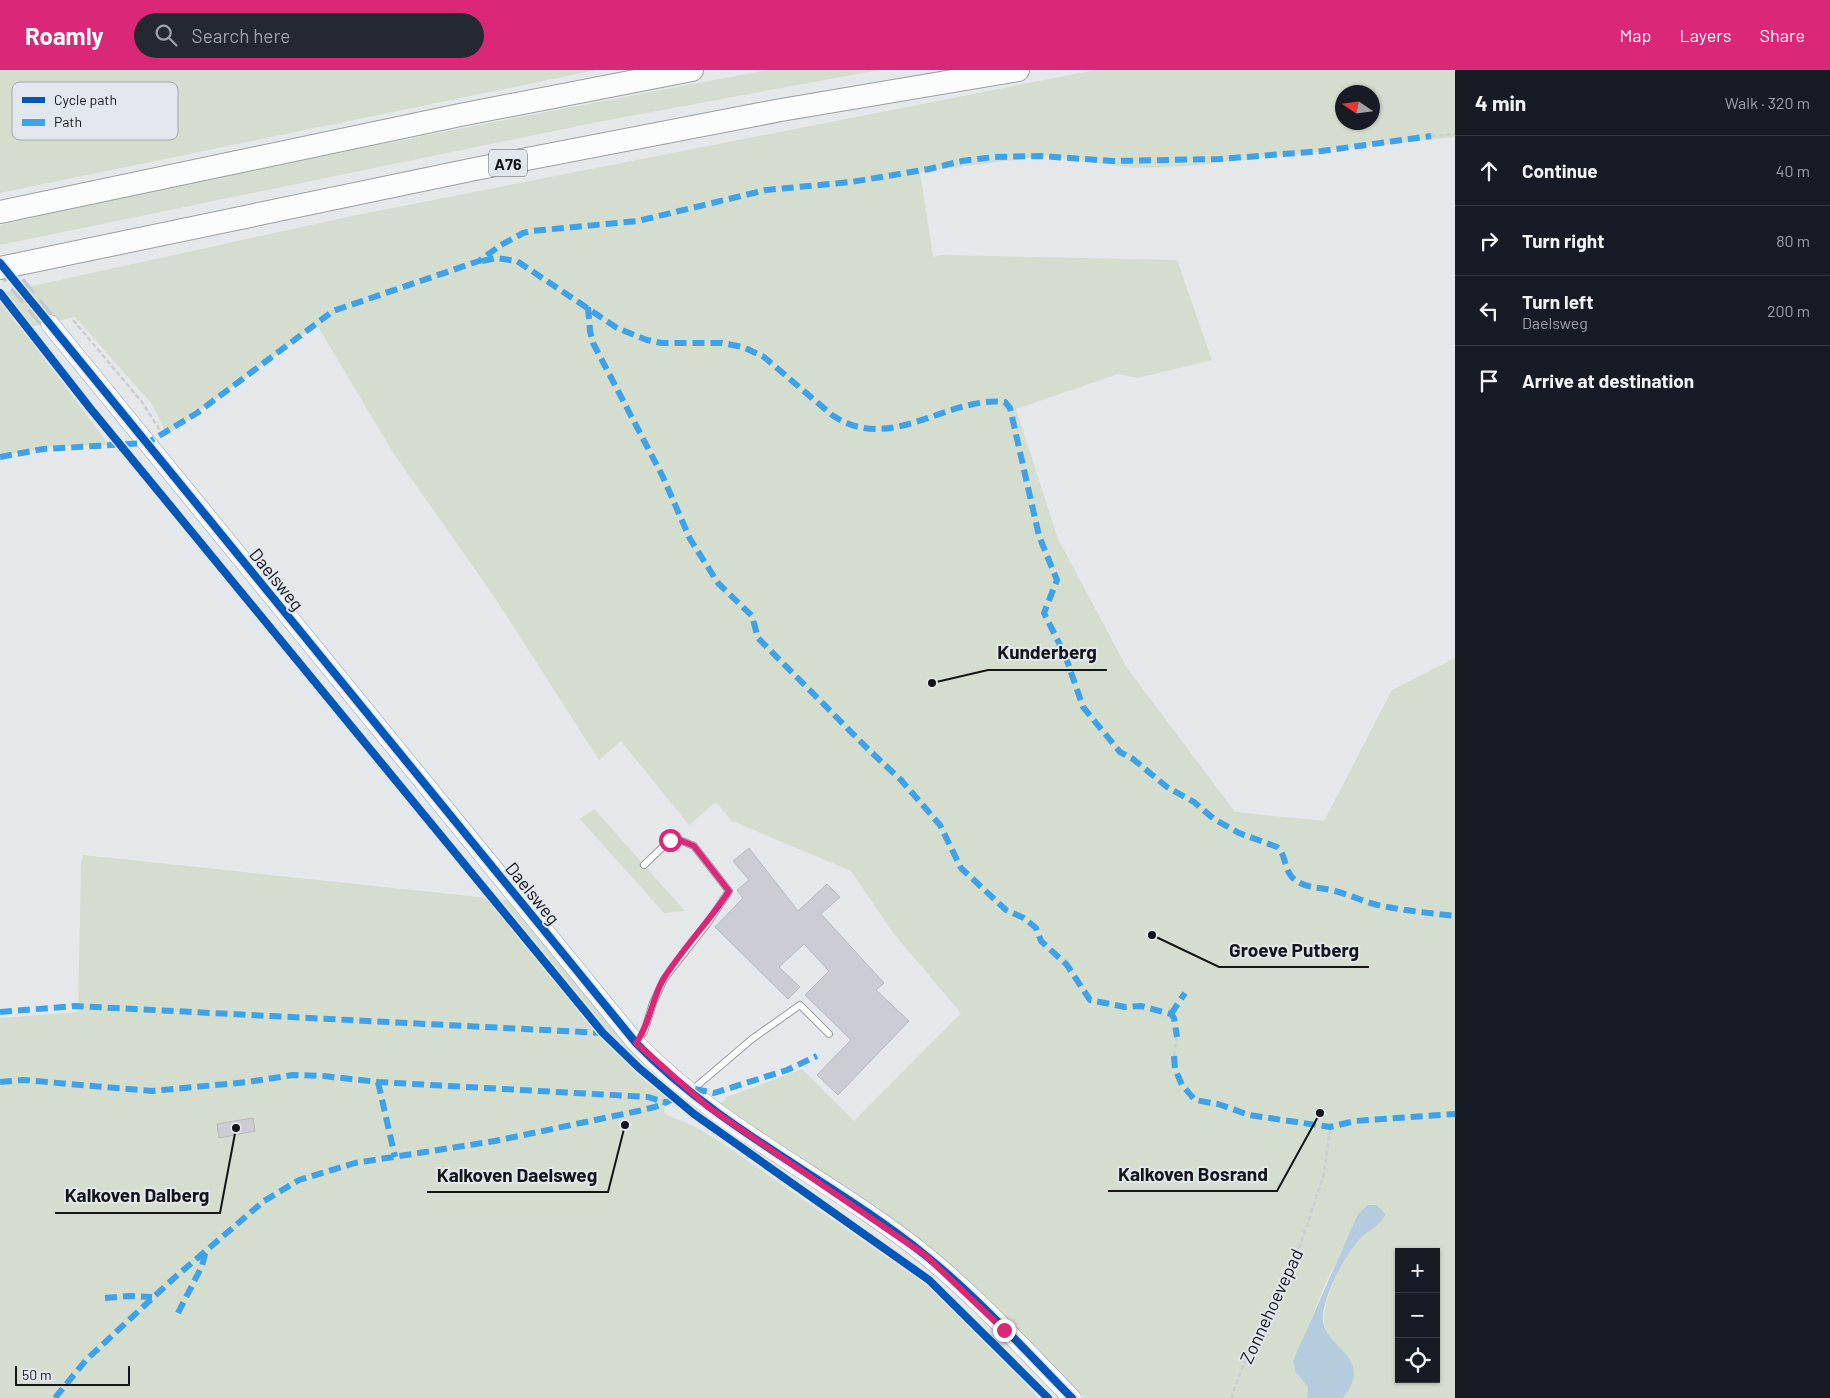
<!DOCTYPE html>
<html lang="en">
<head>
<meta charset="utf-8">
<style>
	:root { --surface:#171b24; --page:#242831; --text:#f1f3f6; --muted:#9ea1a6; --line:#363941; --accent:#db2777 }
	body { margin:0; font-family:Barlow,sans-serif; background:var(--page); color:var(--text) }
	.controls { position:absolute; right:15px; bottom:15px; display:grid; overflow:hidden; border-radius:0px; box-shadow:0 1px 4px #0004 }
	.controls button { width:45px; height:45px; display:grid; place-items:center; padding:0; border:0; border-bottom:1px solid var(--line); background:var(--surface); color:var(--text); font:25px sans-serif }
	.compass { position:absolute; left:1335px; top:15px; width:45px; height:45px; border-radius:50%; background:var(--surface); box-shadow:0 1px 4px #0004; rotate:283deg }
	.scale { position:absolute; left:15px; bottom:12px; width:115px; box-sizing:border-box; padding-left:5px; border:2px solid #141518; border-top:0; font-size:14px; line-height:18px; white-space:nowrap; color:#141518; -webkit-text-stroke:4px #e2e7ee; paint-order:stroke }
	.stop { position:absolute; width:15px; height:15px; margin:-11px; border:4px solid #db2777; border-radius:50%; background:#fff }
	.stop.end { background:#db2777; border-color:#fff; box-shadow:0 1px 5px #0008 }
	.list { margin:0; padding:0; list-style:none }
	h2 { display:flex; justify-content:space-between; align-items:center; height:65px; margin:0; padding:0 20px; font-size:21px }
	h2 small { font-size:16px; font-weight:400; color:var(--muted) }
	.list li { display:grid; grid-template-columns:32px 1fr auto; gap:15px; align-items:center; box-sizing:border-box; height:70px; padding:0 20px; border-top:1px solid var(--line) }
	.list b { display:block; font-size:19px; white-space:nowrap }
	.list p { margin:0; font-size:16px; white-space:nowrap; color:var(--muted) }
	.list em { font-size:16px; font-style:normal; color:var(--muted) }
	.icon { flex:none; width:28px; height:28px; fill:none; stroke:currentColor; stroke-width:2; stroke-linecap:round; stroke-linejoin:round }
	.map { position:relative; flex:none; width:1455px; height:1328px; overflow:hidden }
	header { display:flex; align-items:center; gap:30px; box-sizing:border-box; height:70px; padding:0 25px; background:var(--accent); color:#fff }
	header strong { font-size:24px }
	nav { display:flex; gap:28px; margin-inline-start:auto; font-size:18px }
	.search { width:350px; height:45px; background:var(--page); display:flex; align-items:center; gap:12px; box-sizing:border-box; padding:0 18px; border-radius:28px; color:var(--muted); font-size:19px }
	main { display:flex }
	aside { flex:1; background:var(--surface) }
	.map>svg:first-child { display:block }
</style>
</head>
<body>
<header>
<strong>Roamly</strong>
<div class="search"><svg class="icon" aria-label="search" viewBox="0 0 24 24"><circle cx="10" cy="10" r="6"/><path d="M15 15l6 6"/></svg>Search here</div>
<nav><a>Map</a><a>Layers</a><a>Share</a></nav>
</header>
<main>
<div class="map">
<svg width="1455" height="1328" viewBox="0 0 1455 1328">
	<rect width="100%" height="100%" fill="#e5e8eb"/>
	<!-- green -->
	<g fill="#d4ddce" fill-rule="evenodd">
		<path d="M 0,0 L 596,0 L 0,123 Z"/>
		<path d="M 768,0 L 879,0 L 603,51 L 0,175 L 0,155 C 255,97 511,48 768,0 Z"/>
		<path d="M 1095,0 L 1455,0 L 1455,67 L 1187,96 L 1135,98 L 1045,86 L 920,102 L 933,187 L 942,185 L 1177,190 L 1212,290 L 1138,308 L 1118,304 L 1016,339 L 1058,469 L 1127,598 L 1235,742 L 1324,751 L 1392,620 L 1455,588 L 1455,1328 L 1343,1328 C 1373,1284 1321,1277 1324,1247 C 1326,1221 1345,1182 1364,1165 C 1373,1158 1381,1154 1386,1144 L 1384,1140 L 1352,1161 L 1325,1214 L 1298,1283 L 1299,1307 L 1308,1317 L 1307,1328 L 1084,1328 L 937,1185 L 830,1107 L 719,1036 L 727,1027 L 802,999 L 854,1051 L 961,943 L 894,864 L 851,801 L 732,751 L 716,732 L 689,755 L 621,671 L 599,690 L 493,525 L 392,381 L 317,255 L 167,365 L 152,334 L 75,247 L 22,259 L 109,375 L 59,376 L 0,386 L 0,223 L 357,145 ZM 1342,22 L 1372,22 L 1372,52 L 1342,52 ZM 1399,1182 L 1436,1182 L 1436,1309 L 1399,1309 Z"/>
		<path d="M 594,739 L 685,841 L 664,843 L 580,749 Z"/>
		<path d="M 83,785 L 507,830 L 667,1023 L 664,1044 L 696,1057 L 725,1075 L 941,1225 L 975,1254 L 1038,1328 L 0,1328 L 0,948 L 78,942 L 81,795 Z"/>
	</g>
	<!-- water -->
	<path fill="#b5ccde" d="M 1368,1135 L 1376,1135 L 1386,1144 C 1381,1154 1373,1158 1364,1165 C 1347,1180 1321,1228 1323,1251 C 1327,1280 1375,1287 1343,1328 L 1307,1328 L 1308,1317 L 1296,1303 L 1293,1291 L 1358,1144 Z"/>
	<!-- building -->
	<g fill="#ccccd4" stroke="#b8babc">
		<path d="M 749,778 L 798,841 L 827,814 L 840,827 L 821,844 L 884,913 L 876,920 L 909,951 L 838,1025 L 817,1005 L 851,970 L 805,925 L 829,901 L 804,874 L 779,897 L 800,917 L 788,929 L 715,857 L 743,828 L 737,820 L 749,810 L 733,791 Z"/>
		<path d="M 253,1048 L 255,1061 L 219,1068 L 217,1054 Z"/>
	</g>
	<g fill="none" stroke-linecap="round" stroke-linejoin="round">
		<!-- secondary-tunnel -->
		<path stroke="#c6c8cb" stroke-width="18" stroke-dasharray="18 9" stroke-linecap="butt" d="M 0,193 L 50,254"/>
		<defs>
			<g id="lane">
				<path d="M 636,972 L 644,962 L 653,933 L 664,909 L 707,854 L 729,821 L 694,776 L 682,771 L 670,770 L 644,795"/>
				<path d="M 692,1020 L 752,969 L 800,935 L 829,964"/>
			</g>
			<path id="secondary" d="M 50,254 L 636,973 C 720,1060 832,1110 925,1185 C 978,1228 1025,1280 1072,1328"/>
			<g id="highway">
				<path d="M 0,142 L 460,45 L 692,0"/>
				<path d="M 0,198 L 475,99 L 781,40 L 1018,0"/>
			</g>
		</defs>
		<!-- lane casing -->
		<use href="#lane" stroke="#9b9ea0" stroke-width="8"/>
		<!-- secondary casing -->
		<use href="#secondary" stroke="#9b9ea0" stroke-width="19"/>
		<!-- highway casing -->
		<use href="#highway" stroke="#9b9ea0" stroke-width="24"/>
		<!-- path -->
		<g stroke="#ceced0" stroke-width="2.5" stroke-dasharray="5 2.5" stroke-linecap="butt">
			<path d="M 1431,66 L 1455,64"/>
			<path d="M 73,250 L 142,332 L 161,362"/>
			<path d="M 1174,986 L 1177,967"/>
			<path d="M 1231,1328 L 1258,1258 L 1271,1234 L 1287,1213 L 1295,1190 L 1324,1104 L 1330,1057"/>
		</g>
		<!-- lane -->
		<use href="#lane" stroke="#fbfcfc" stroke-width="6"/>
		<!-- secondary -->
		<use href="#secondary" stroke="#fbfcfc" stroke-width="18"/>
		<!-- highway -->
		<use href="#highway" stroke="#fbfcfc" stroke-width="22"/>
		<!-- quiet -->
		<g stroke="#3da2ea" stroke-width="6" stroke-dasharray="12 6" stroke-linecap="butt">
			<path d="M 482,191 L 496,188 L 517,191 L 617,258 L 647,270 L 661,273 L 722,273 L 743,277 L 764,287 L 832,345 C 891,385 945,326 1005,332 L 1010,338 L 1039,466 L 1057,510 L 1044,543 L 1065,585 L 1083,637 L 1120,682 L 1133,689 L 1167,717 L 1194,732 L 1214,749 L 1239,763 L 1277,777 C 1287,785 1283,801 1295,810 C 1308,819 1320,817 1335,821 C 1351,825 1366,833 1382,836 C 1406,841 1431,843 1455,846"/>
			<path d="M 588,237 L 590,261 L 593,273 L 663,407 L 690,469 L 718,513 L 752,546 L 758,568 L 870,681 L 901,710 L 940,755 L 961,798 L 1006,840 L 1024,848 L 1036,858 L 1041,871 L 1067,895 L 1090,930 L 1125,937 L 1141,936 L 1171,944 L 1174,948 L 1177,967"/>
			<path d="M 0,387 L 43,379 L 147,373 L 197,343 L 333,241 L 479,191 L 501,175 L 523,163 L 532,161 L 638,151 L 766,120 L 851,112 L 929,99 L 962,91 L 994,87 L 1041,86 L 1113,91 L 1220,89 L 1322,81 L 1431,66"/>
			<path d="M 0,942 L 75,936 L 603,963"/>
			<path d="M 1171,944 L 1185,923"/>
			<path d="M 1174,986 L 1175,999 L 1182,1015 L 1195,1030 L 1218,1034 L 1249,1045 L 1330,1057 L 1355,1051 L 1455,1044"/>
			<path d="M 0,1012 L 23,1010 L 152,1021 L 248,1012 L 293,1005 L 324,1006 L 378,1012 L 648,1027 L 667,1033"/>
			<path d="M 378,1012 L 395,1087"/>
			<path d="M 695,1019 L 714,1023 L 787,1000 L 817,986"/>
			<path d="M 105,1228 L 130,1226 L 152,1227"/>
			<path d="M 178,1243 L 202,1196 L 206,1180"/>
			<path d="M 55,1328 L 86,1290 L 173,1209 L 264,1131 L 299,1110 L 355,1093 L 495,1071 L 638,1041 L 655,1037 L 678,1027"/>
		</g>
		<defs>
			<g id="cycleway">
				<path d="M 0,193 L 636,973 C 720,1060 832,1110 925,1185 C 978,1228 1025,1280 1072,1328"/>
				<path d="M 0,223 L 90,338 L 603,963 L 639,998 L 694,1044 L 929,1210 L 1048,1328"/>
			</g>
		</defs>
		<!-- cycleway casing -->
		<use href="#cycleway" stroke="#e2e7ee" stroke-width="11"/>
		<!-- cycleway -->
		<use href="#cycleway" stroke="#0057b8" stroke-width="8"/>
	</g>
	<g fill="none" stroke-linecap="round" stroke-linejoin="round">
		<!-- route -->
		<path stroke="#db2777" stroke-width="6" d="M 670,770 L 682,771 L 694,776 L 729,821 C 709,852 682,879 663,910 C 651,931 650,954 636,973 L 708,1037 L 925,1185 L 1004,1260"/>
	</g>
	<g text-anchor="middle" dominant-baseline="central" stroke-width="4" stroke-linejoin="round" paint-order="stroke">
		<!-- shield labels -->
		<rect fill="#e2e7ee" stroke="#525458" stroke-width="1" x="489" y="79.5" width="38" height="27" rx="4"/>
		<g font-size="16" font-weight="bold" fill="#141518">
			<text x="508" y="93">A76</text>
		</g>
		<!-- street labels -->
		<g font-size="18" fill="#141518" stroke="#e2e7ee">
			<text transform="translate(277 509) rotate(51)">Daelsweg</text>
			<text transform="translate(533 823) rotate(51)">Daelsweg</text>
			<text transform="translate(1271 1236) rotate(-65)">Zonnehoevepad</text>
		</g>
	</g>
	<!-- legend -->
	<rect x="12" y="12" width="166" height="58" rx="8" fill="#e2e7ee" stroke="#a4a8ae" stroke-width="1"/>
	<rect x="22" y="27" width="23" height="6" fill="#0057b8"/>
	<rect x="22" y="49" width="23" height="7" fill="#3da2ea"/>
	<g font-size="14" fill="#141518">
		<text x="54" y="35">Cycle path</text>
		<text x="54" y="57">Path</text>
	</g>
	<!-- callouts -->
	<path fill="none" stroke="#141518" stroke-width="2" d="M932 613L988 600H1107M1152 865L1219 897H1369M1320 1043L1277 1121H1108M625 1055L608 1122H427M236 1058L220 1143H55"/>
	<g fill="#141518" stroke="#e2e7ee" stroke-width="2">
		<circle cx="932" cy="613" r="5"/>
		<circle cx="1152" cy="865" r="5"/>
		<circle cx="1320" cy="1043" r="5"/>
		<circle cx="625" cy="1055" r="5"/>
		<circle cx="236" cy="1058" r="5"/>
	</g>
	<g font-size="19" text-anchor="middle" font-weight="bold" fill="#141518" stroke="#e2e7ee" stroke-width="4" stroke-linejoin="round" paint-order="stroke">
		<text x="1047" y="589">Kunderberg</text>
		<text x="1294" y="887">Groeve Putberg</text>
		<text x="1193" y="1111">Kalkoven Bosrand</text>
		<text x="517" y="1112">Kalkoven Daelsweg</text>
		<text x="137" y="1132">Kalkoven Dalberg</text>
	</g>
</svg>
<div class="controls">
<button>+</button>
<button>−</button>
<button><svg class="icon" aria-label="locate" viewBox="0 0 24 24"><circle cx="12" cy="12" r="6"/><path d="M12 2v4M12 18v4M2 12h4M18 12h4"/></svg></button>
</div>
<svg class="compass" viewBox="-18 -18 36 36"><path d="M0-13l5 13h-10z" fill="#e53935"/><path d="M0 13l5-13h-10z" fill="#9ea1a6"/></svg>
<div class="scale">50 m</div>
<div class="stop" style="left:670px;top:770px"></div>
<div class="stop end" style="left:1004px;top:1260px"></div>
</div>
<aside>
<h2>4 min<small>Walk · 320 m</small></h2>
<ul class="list">
<li><svg class="icon" aria-label="ahead" viewBox="0 0 24 24"><path d="M12 20V5M6 11l6-6 6 6"/></svg><div><b>Continue</b></div><em>40 m</em></li>
<li><svg class="icon" aria-label="right" viewBox="0 0 24 24"><path d="M7 20v-9h11M14 6l5 5-5 5"/></svg><div><b>Turn right</b></div><em>80 m</em></li>
<li><svg class="icon" aria-label="left" viewBox="0 0 24 24"><path d="M17 20v-9H6M10 6l-5 5 5 5"/></svg><div><b>Turn left</b><p>Daelsweg</p></div><em>200 m</em></li>
<li><svg class="icon" aria-label="arrive" viewBox="0 0 24 24"><path d="M6 21V4h12l-3 4 3 4H6"/></svg><div><b>Arrive at destination</b></div></li>
</ul>
</aside>
</main>
</body>
</html>
